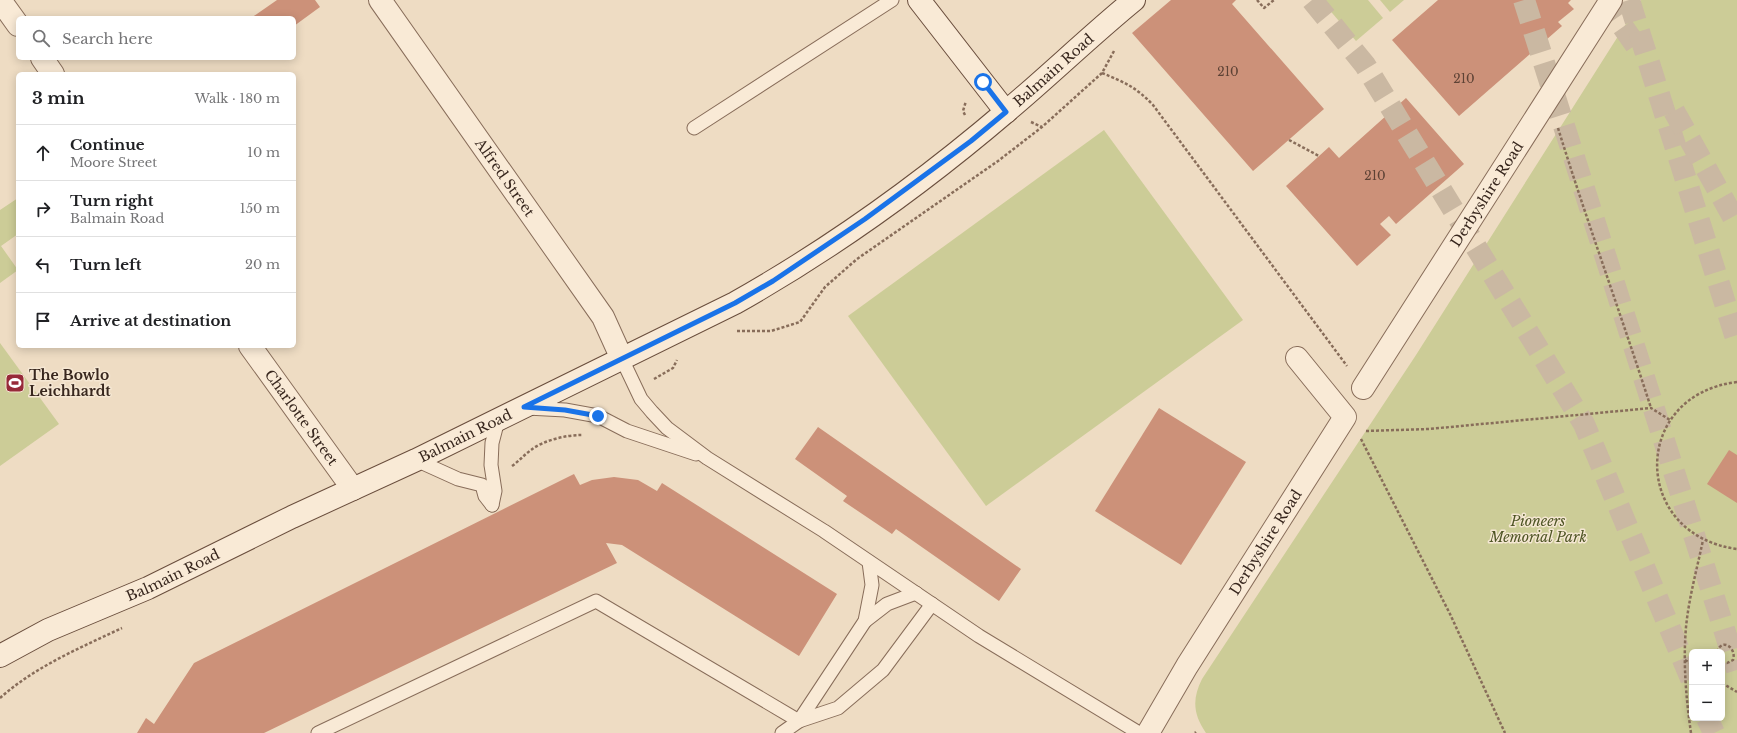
<!DOCTYPE html>
<html lang="en">
<head>
<meta charset="utf-8">
<style>
	:root { --surface:#fff; --page:#f6f6f6; --text:#202124; --muted:#757577; --line:#e0e0e0 }
	body { margin:0; font-family:"Libre Baskerville",serif; background:var(--page); color:var(--text) }
	.controls { position:absolute; right:12px; bottom:12px; display:grid; overflow:hidden; border-radius:6px; box-shadow:0 2px 10px #0003 }
	.controls button { width:36px; height:36px; display:grid; place-items:center; padding:0; border:0; border-bottom:1px solid var(--line); background:var(--surface); color:var(--text); font:20px sans-serif }
	.stop { position:absolute; width:12px; height:12px; margin:-9px; border:3px solid #1a73e8; border-radius:50%; background:#fff }
	.stop.end { background:#1a73e8; border-color:#fff; box-shadow:0 1px 4px #0008 }
	.list { margin:0; padding:0; list-style:none }
	h2 { display:flex; justify-content:space-between; align-items:center; height:52px; margin:0; padding:0 16px; font-size:17px }
	h2 small { font-size:13px; font-weight:400; color:var(--muted) }
	.list li { display:grid; grid-template-columns:26px 1fr auto; gap:12px; align-items:center; box-sizing:border-box; height:56px; padding:0 16px; border-top:1px solid var(--line) }
	.list b { display:block; font-size:15px; white-space:nowrap }
	.list p { margin:0; font-size:13px; white-space:nowrap; color:var(--muted) }
	.list em { font-size:13px; font-style:normal; color:var(--muted) }
	.icon { flex:none; width:22px; height:22px; fill:none; stroke:currentColor; stroke-width:2; stroke-linecap:round; stroke-linejoin:round }
	.map { position:relative; flex:none; width:1737px; height:733px; overflow:hidden }
	.search { position:absolute; background:var(--surface); box-shadow:0 2px 10px #0003; left:16px; top:16px; width:280px; height:44px; display:flex; align-items:center; gap:10px; box-sizing:border-box; padding:0 14px; border-radius:6px; color:var(--muted); font-size:15px }
	.panel { position:absolute; background:var(--surface); box-shadow:0 2px 10px #0003; left:16px; top:72px; width:280px; height:276px; border-radius:6px }
	.map>svg:first-child { display:block }
</style>
</head>
<body>
<div class="map">
<svg width="1737" height="733" viewBox="0 0 1737 733">
	<rect width="100%" height="100%" fill="#eedcc3"/>
	<!-- green -->
	<g fill="#cccc97" fill-rule="evenodd">
		<path d="M 1321,0 L 1368,0 L 1383,18 L 1356,41 Z"/>
		<path d="M 1380,0 L 1404,0 L 1390,12 Z"/>
		<path d="M 1641,0 L 1737,0 L 1737,733 L 1206,733 C 1193,714 1192,699 1202,679 L 1416,355 ZM 1692,652 L 1722,652 L 1722,718 L 1692,718 Z"/>
		<path d="M 1104,130 L 1243,320 L 986,506 L 848,316 Z"/>
		<path d="M 18,198 L 18,234 L 1,246 L 18,270 L 0,283 L 0,210 Z"/>
		<path d="M 0,343 L 59,424 L 0,466 Z"/>
	</g>
	<!-- building -->
	<g fill="#cc9179">
		<path d="M 277,0 L 315,0 L 320,7 L 294,26 L 294,18 L 251,18 Z"/>
		<path d="M 1171,0 L 1236,0 L 1232,4 L 1324,109 L 1253,171 L 1132,33 Z"/>
		<path d="M 1438,0 L 1571,0 L 1568,3 L 1574,9 L 1558,22 L 1562,26 L 1459,116 L 1392,40 Z"/>
		<path d="M 1406,98 L 1464,164 L 1396,224 L 1389,216 L 1380,224 L 1391,235 L 1357,266 L 1286,186 L 1329,147 L 1339,158 Z"/>
		<path d="M 1159,408 L 1246,462 L 1181,565 L 1095,511 Z"/>
		<path d="M 818,427 L 1021,569 L 999,601 L 896,529 L 892,534 L 843,501 L 847,496 L 795,459 Z"/>
		<path d="M 1729,450 L 1737,455 L 1737,503 L 1707,484 Z"/>
		<path d="M 574,474 L 580,485 L 592,480 L 614,477 L 638,480 L 657,491 L 662,483 L 837,594 L 799,656 L 622,545 L 606,543 L 617,563 L 264,733 L 137,733 L 146,718 L 154,724 L 194,663 Z"/>
	</g>
	<g fill="none" stroke-linecap="round" stroke-linejoin="round">
		<!-- highway-tunnel -->
		<g stroke="#cab8a2" stroke-width="22" stroke-dasharray="22 11" stroke-linecap="butt">
			<path d="M 1312,0 L 1365,65 L 1584,424 L 1692,681"/>
			<path d="M 1524,0 L 1737,670"/>
			<path d="M 1604,0 L 1637,47"/>
			<path d="M 1629,0 L 1737,341"/>
			<path d="M 1674,111 L 1737,224"/>
			<path d="M 1707,718 L 1714,733"/>
		</g>
		<defs>
			<g id="lane">
				<path d="M 694,128 L 892,0"/>
				<path d="M 622,359 L 641,399 L 652,412 L 667,428 L 707,458 L 824,531 L 979,636 L 1139,733"/>
				<path d="M 527,408 L 565,410 L 598,416 L 627,431 L 696,454"/>
				<path d="M 416,460 L 458,479 L 482,485 L 485,496 L 492,505"/>
				<path d="M 492,505 L 495,491 L 491,465 L 492,443 L 498,420"/>
				<path d="M 865,621 L 887,604 L 916,593"/>
				<path d="M 318,733 L 596,601 L 799,721 L 838,708 L 883,670 L 932,604"/>
				<path d="M 782,733 L 799,721 L 865,621 L 872,585 L 869,562"/>
			</g>
			<g id="street">
				<path d="M 0,0 L 18,25"/>
				<path id="s1" d="M 380,0 L 603,317 L 622,359"/>
				<path d="M 42,58 L 53,74"/>
				<path id="s2" d="M 250,346 L 353,489"/>
				<path id="s3" d="M 1363,388 L 1611,0"/>
				<path id="s4" d="M 1148,733 L 1187,666 L 1345,417 L 1297,358"/>
			</g>
			<g id="secondary">
				<path d="M 919,0 L 1006,112"/>
				<path id="s5" d="M 0,656 L 48,630 L 148,588 L 292,517 L 416,460 L 735,303 C 829,250 925,181 1007,111 C 1050,75 1090,36 1134,0"/>
			</g>
		</defs>
		<!-- lane casing -->
		<use href="#lane" stroke="#886d5a" stroke-width="15"/>
		<!-- street casing -->
		<use href="#street" stroke="#886d5a" stroke-width="24"/>
		<!-- secondary casing -->
		<use href="#secondary" stroke="#6a4e3d" stroke-width="24"/>
		<!-- path -->
		<g stroke="#886d5a" stroke-width="2.5" stroke-dasharray="3 2" stroke-linecap="butt">
			<path d="M 1257,0 L 1264,8 L 1274,0"/>
			<path d="M 1102,73 C 1124,82 1136,87 1153,105 L 1347,366"/>
			<path d="M 965,115 L 963,111 L 966,101"/>
			<path d="M 1031,122 L 1042,127"/>
			<path d="M 1558,128 C 1587,222 1621,314 1651,408"/>
			<path d="M 1289,140 L 1319,156"/>
			<path d="M 737,331 L 771,331 L 800,322 L 825,287 L 857,259 L 998,161 L 1042,127 L 1102,73 L 1114,51"/>
			<path d="M 654,379 L 673,368 L 677,360"/>
			<path d="M 1737,382 C 1630,395 1631,535 1737,549"/>
			<path d="M 1366,431 L 1429,429 L 1651,408 L 1670,420"/>
			<path d="M 1361,439 L 1450,614 L 1505,733"/>
			<path d="M 512,466 C 519,461 524,455 531,450 C 544,440 566,435 582,435"/>
			<path d="M 1717,652 C 1722,637 1737,648 1733,660 L 1727,663 L 1722,662"/>
			<path d="M 1685,660 L 1692,664"/>
			<path d="M 1722,683 L 1737,692"/>
			<path d="M 0,698 C 36,666 80,648 122,628"/>
			<path d="M 1195,733 L 1196,732"/>
			<path d="M 1691,733 C 1686,698 1683,663 1686,627 C 1689,597 1697,569 1703,540"/>
		</g>
		<!-- lane -->
		<use href="#lane" stroke="#f9ead6" stroke-width="13"/>
		<!-- street -->
		<use href="#street" stroke="#f9ead6" stroke-width="22"/>
		<!-- secondary -->
		<use href="#secondary" stroke="#f9ead6" stroke-width="22"/>
	</g>
	<g fill="none" stroke-linecap="round" stroke-linejoin="round">
		<!-- route -->
		<path stroke="#1a73e8" stroke-width="5" d="M 598,416 L 565,410 L 524,407 L 735,303 L 773,281 L 865,219 L 971,141 L 1006,112 L 983,82"/>
	</g>
	<!-- icons -->
	<defs>
		<symbol id="stadium-square" viewBox="-11 -11 22 22"><rect x="-9" y="-9" width="18" height="18" rx="4" fill="#972a39" stroke="#f5e7d3"/><path d="M0-5a6.5 5 0 1 0 0 10a6.5 5 0 1 0 0-10ZM-3.5-1.8h7v3.6h-7Z" fill="#fff"/></symbol>
	</defs>
	<g fill-rule="evenodd">
		<use href="#stadium-square" x="4" y="372" width="22" height="22"/>
	</g>
	<g text-anchor="middle" dominant-baseline="central" stroke-width="3" stroke-linejoin="round" paint-order="stroke">
		<!-- number labels -->
		<g font-size="12" fill="#5d4235">
			<text x="1228" y="71">210</text>
			<text x="1464" y="78">210</text>
			<text x="1375" y="175">210</text>
		</g>
		<!-- street labels -->
		<g font-size="14" fill="#38271e" stroke="#f5e7d3">
			<text stroke="none"><textPath href="#s5" startOffset="1211">Balmain Road</textPath></text>
			<text stroke="none"><textPath href="#s1" startOffset="217">Alfred Street</textPath></text>
			<text stroke="none"><textPath href="#s3" startOffset="230">Derbyshire Road</textPath></text>
			<text stroke="none"><textPath href="#s2" startOffset="88">Charlotte Street</textPath></text>
			<text stroke="none"><textPath href="#s5" startOffset="515">Balmain Road</textPath></text>
			<text stroke="none"><textPath href="#s4" startOffset="224">Derbyshire Road</textPath></text>
			<text stroke="none"><textPath href="#s5" startOffset="191">Balmain Road</textPath></text>
		</g>
		<!-- poi labels -->
		<g font-size="14" font-weight="bold" fill="#38271e" stroke="#f5e7d3" text-anchor="start">
			<text x="29" y="375">The Bowlo<tspan x="29" dy="16">Leichhardt</tspan></text>
		</g>
		<!-- park labels -->
		<g font-size="14" font-style="italic" fill="#4f5525" stroke="#f5e7d3">
			<text x="1538" y="521">Pioneers<tspan x="1538" dy="16">Memorial Park</tspan></text>
		</g>
	</g>
</svg>
<div class="controls">
<button>+</button>
<button>−</button>
</div>
<div class="stop" style="left:983px;top:82px"></div>
<div class="stop end" style="left:598px;top:416px"></div>
<div class="search"><svg class="icon" aria-label="search" viewBox="0 0 24 24"><circle cx="10" cy="10" r="6"/><path d="M15 15l6 6"/></svg>Search here</div>
<section class="panel">
<h2>3 min<small>Walk · 180 m</small></h2>
<ul class="list">
<li><svg class="icon" aria-label="ahead" viewBox="0 0 24 24"><path d="M12 20V5M6 11l6-6 6 6"/></svg><div><b>Continue</b><p>Moore Street</p></div><em>10 m</em></li>
<li><svg class="icon" aria-label="right" viewBox="0 0 24 24"><path d="M7 20v-9h11M14 6l5 5-5 5"/></svg><div><b>Turn right</b><p>Balmain Road</p></div><em>150 m</em></li>
<li><svg class="icon" aria-label="left" viewBox="0 0 24 24"><path d="M17 20v-9H6M10 6l-5 5 5 5"/></svg><div><b>Turn left</b></div><em>20 m</em></li>
<li><svg class="icon" aria-label="arrive" viewBox="0 0 24 24"><path d="M6 21V4h12l-3 4 3 4H6"/></svg><div><b>Arrive at destination</b></div></li>
</ul>
</section>
</div>
</body>
</html>
